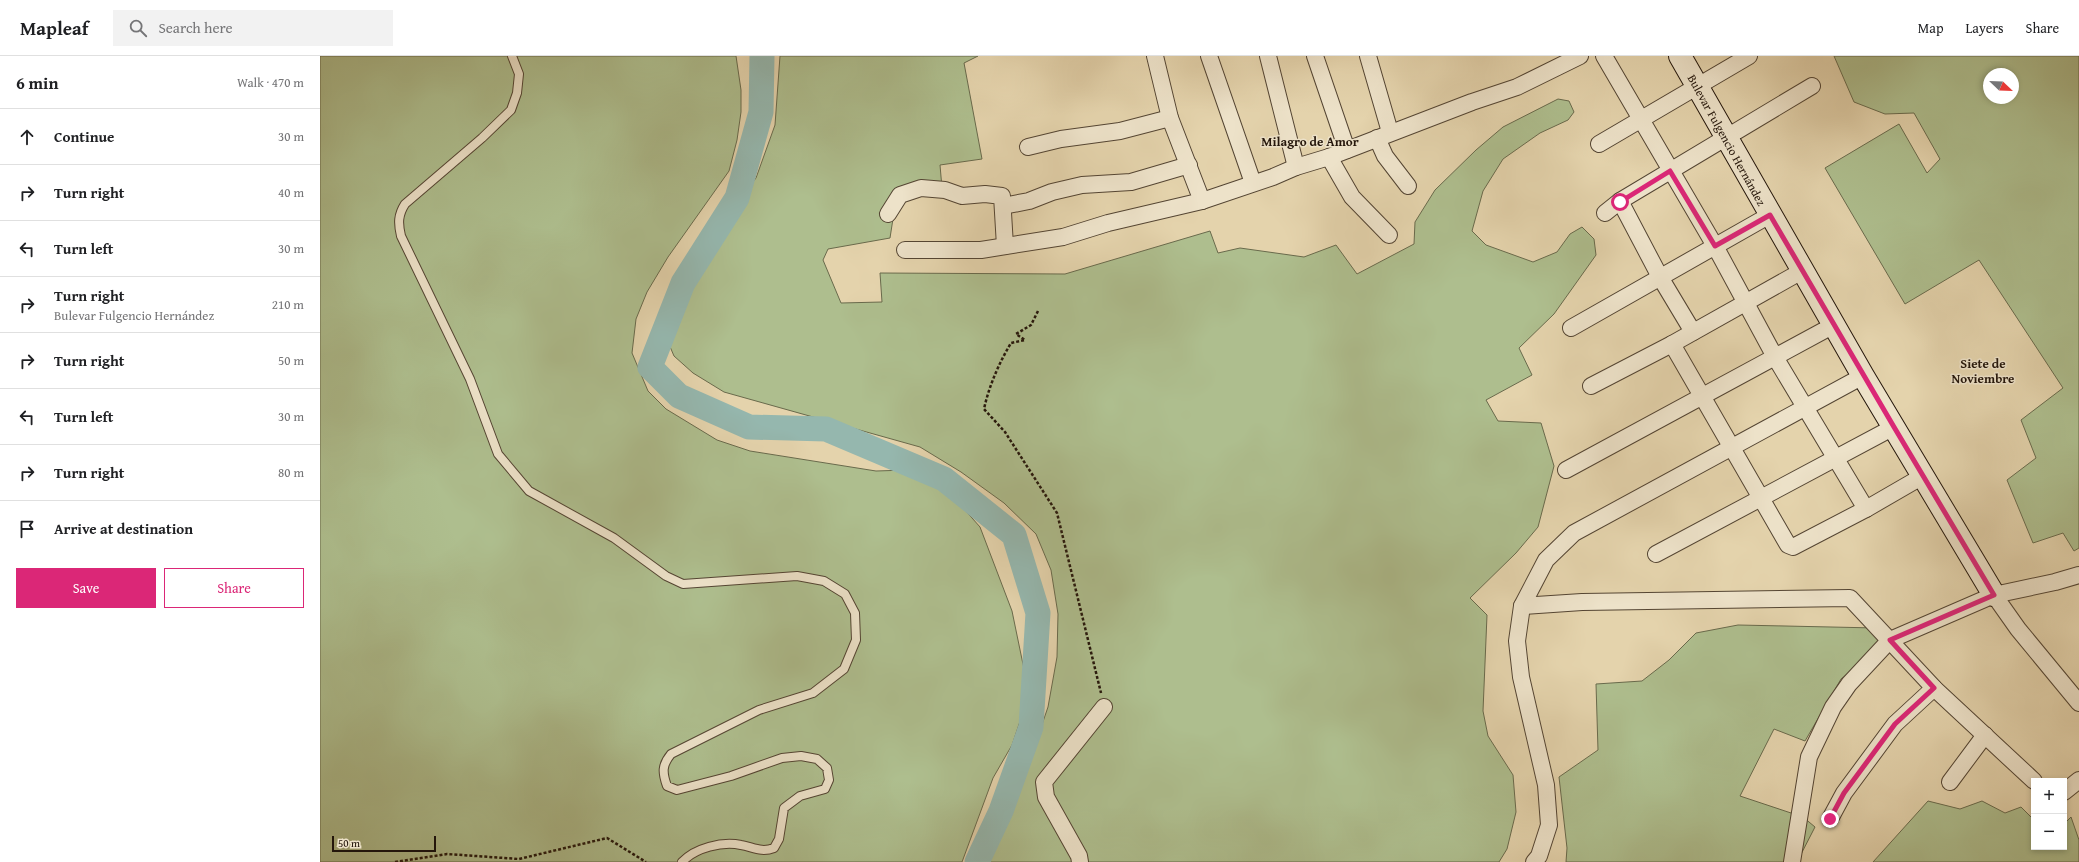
<!DOCTYPE html>
<html lang="en">
<head>
<meta charset="utf-8">
<style>
	:root { --surface:#fff; --page:#f2f2f2; --text:#202124; --muted:#757577; --line:#e0e0e0; --accent:#db2777 }
	body { margin:0; font-family:"Gentium Book Plus",serif; background:var(--page); color:var(--text) }
	.controls { position:absolute; right:12px; bottom:12px; display:grid; overflow:hidden; border-radius:0px; box-shadow:0 2px 6px #0003 }
	.controls button { width:36px; height:36px; display:grid; place-items:center; padding:0; border:0; border-bottom:1px solid var(--line); background:var(--surface); color:var(--text); font:20px sans-serif }
	.compass { position:absolute; left:1663px; top:12px; width:36px; height:36px; border-radius:50%; background:var(--surface); box-shadow:0 2px 6px #0003; rotate:113deg }
	.scale { position:absolute; left:12px; bottom:10px; width:104px; box-sizing:border-box; padding-left:4px; border:2px solid #24160b; border-top:0; font-size:11px; line-height:14px; white-space:nowrap; color:#24160b; -webkit-text-stroke:3px #ede2c9; paint-order:stroke }
	.stop { position:absolute; width:12px; height:12px; margin:-9px; border:3px solid #db2777; border-radius:50%; background:#fff }
	.stop.end { background:#db2777; border-color:#fff; box-shadow:0 1px 4px #0008 }
	.list { margin:0; padding:0; list-style:none }
	h2 { display:flex; justify-content:space-between; align-items:center; height:52px; margin:0; padding:0 16px; font-size:17px }
	h2 small { font-size:13px; font-weight:400; color:var(--muted) }
	.list li { display:grid; grid-template-columns:26px 1fr auto; gap:12px; align-items:center; box-sizing:border-box; height:56px; padding:0 16px; border-top:1px solid var(--line) }
	.list b { display:block; font-size:15px; white-space:nowrap }
	.list p { margin:0; font-size:13px; white-space:nowrap; color:var(--muted) }
	.list em { font-size:13px; font-style:normal; color:var(--muted) }
	.actions { display:flex; gap:8px; padding:12px 16px }
	.actions a { flex:1; padding:9px 0; border:1px solid var(--accent); border-radius:0px; text-align:center; font-size:14px; color:var(--accent) }
	.actions .main { background:var(--accent); color:#fff }
	.icon { flex:none; width:22px; height:22px; fill:none; stroke:currentColor; stroke-width:2; stroke-linecap:round; stroke-linejoin:round }
	.map { position:relative; flex:none; width:1759px; height:806px; overflow:hidden }
	header { display:flex; align-items:center; gap:24px; box-sizing:border-box; height:56px; padding:0 20px; background:var(--surface); border-bottom:1px solid var(--line) }
	header strong { font-size:19px }
	nav { display:flex; gap:22px; margin-inline-start:auto; font-size:14px }
	.search { width:280px; height:36px; background:var(--page); display:flex; align-items:center; gap:10px; box-sizing:border-box; padding:0 14px; border-radius:0px; color:var(--muted); font-size:15px }
	main { display:flex }
	aside { flex:1; background:var(--surface) }
	.map>svg:first-child { display:block }
</style>
</head>
<body>
<header>
<strong>Mapleaf</strong>
<div class="search"><svg class="icon" aria-label="search" viewBox="0 0 24 24"><circle cx="10" cy="10" r="6"/><path d="M15 15l6 6"/></svg>Search here</div>
<nav><a>Map</a><a>Layers</a><a>Share</a></nav>
</header>
<main>
<aside>
<h2>6 min<small>Walk · 470 m</small></h2>
<ul class="list">
<li><svg class="icon" aria-label="ahead" viewBox="0 0 24 24"><path d="M12 20V5M6 11l6-6 6 6"/></svg><div><b>Continue</b></div><em>30 m</em></li>
<li><svg class="icon" aria-label="right" viewBox="0 0 24 24"><path d="M7 20v-9h11M14 6l5 5-5 5"/></svg><div><b>Turn right</b></div><em>40 m</em></li>
<li><svg class="icon" aria-label="left" viewBox="0 0 24 24"><path d="M17 20v-9H6M10 6l-5 5 5 5"/></svg><div><b>Turn left</b></div><em>30 m</em></li>
<li><svg class="icon" aria-label="right" viewBox="0 0 24 24"><path d="M7 20v-9h11M14 6l5 5-5 5"/></svg><div><b>Turn right</b><p>Bulevar Fulgencio Hernández</p></div><em>210 m</em></li>
<li><svg class="icon" aria-label="right" viewBox="0 0 24 24"><path d="M7 20v-9h11M14 6l5 5-5 5"/></svg><div><b>Turn right</b></div><em>50 m</em></li>
<li><svg class="icon" aria-label="left" viewBox="0 0 24 24"><path d="M17 20v-9H6M10 6l-5 5 5 5"/></svg><div><b>Turn left</b></div><em>30 m</em></li>
<li><svg class="icon" aria-label="right" viewBox="0 0 24 24"><path d="M7 20v-9h11M14 6l5 5-5 5"/></svg><div><b>Turn right</b></div><em>80 m</em></li>
<li><svg class="icon" aria-label="arrive" viewBox="0 0 24 24"><path d="M6 21V4h12l-3 4 3 4H6"/></svg><div><b>Arrive at destination</b></div></li>
</ul>
<div class="actions"><a class="main">Save</a><a>Share</a></div>
</aside>
<div class="map">
<svg width="1759" height="806" viewBox="0 0 1759 806">
	<rect width="100%" height="100%" fill="#e4d3ac"/>
	<filter id="stains"><feTurbulence type="fractalNoise" baseFrequency=".005" numOctaves="4"/><feColorMatrix values="0 0 0 0 .2 0 0 0 0 .09 0 0 0 0 .02 0 0 0 .5 -.17"/></filter>
	<radialGradient id="worn" r=".72"><stop offset=".6" stop-color="#630" stop-opacity="0"/><stop offset="1" stop-color="#630" stop-opacity=".3"/></radialGradient>
	<!-- green -->
	<g fill="#aebe8e" stroke="#696a4c" fill-rule="evenodd">
		<path d="M 0,0 L 416,0 L 421,34 L 421,56 L 417,84 L 409,115 L 348,201 L 327,236 L 316,263 L 312,297 L 328,335 L 346,353 L 397,384 L 430,395 L 556,415 L 587,414 L 614,419 L 660,471 L 692,555 L 705,618 L 707,645 L 692,689 L 673,722 L 642,806 L 0,806 Z"/>
		<path d="M 460,0 L 658,0 L 644,7 L 662,103 L 620,109 L 622,132 L 577,137 L 570,182 L 508,193 L 503,204 L 521,247 L 562,246 L 560,217 L 745,218 L 890,175 L 898,197 L 920,192 L 984,201 L 1016,189 L 1037,218 L 1094,188 L 1095,166 L 1115,134 L 1156,94 L 1183,71 L 1238,43 L 1249,45 L 1254,56 L 1248,64 L 1220,77 L 1183,103 L 1163,135 L 1152,175 L 1166,189 L 1213,206 L 1237,196 L 1250,178 L 1262,171 L 1274,183 L 1276,199 L 1234,258 L 1199,292 L 1212,319 L 1166,344 L 1178,365 L 1221,367 L 1234,410 L 1218,471 L 1196,497 L 1150,542 L 1167,559 L 1163,655 L 1168,680 L 1193,719 L 1196,756 L 1187,793 L 1179,806 L 662,806 L 685,750 L 716,686 L 728,651 L 737,601 L 738,558 L 731,514 L 716,478 L 684,447 L 641,416 L 600,391 L 404,336 L 373,317 L 354,300 L 345,279 L 362,243 L 398,179 L 418,145 L 436,122 L 455,69 Z"/>
		<path d="M 1514,0 L 1759,0 L 1759,492 L 1754,495 L 1743,477 L 1713,487 L 1687,424 L 1716,402 L 1701,364 L 1743,332 L 1659,204 L 1585,248 L 1505,112 L 1579,68 L 1607,117 L 1620,103 L 1594,57 L 1565,58 L 1534,46 ZM 1669,18 L 1693,18 L 1693,42 L 1669,42 Z"/>
		<path d="M 1418,569 L 1557,572 L 1565,587 L 1521,623 L 1485,685 L 1454,673 L 1420,740 L 1483,761 L 1495,771 L 1477,806 L 1246,806 L 1247,792 L 1239,721 L 1278,694 L 1276,628 L 1322,625 L 1349,604 L 1376,577 Z"/>
		<path d="M 1608,745 L 1640,753 L 1662,745 L 1685,757 L 1701,751 L 1714,764 L 1714,791 L 1744,791 L 1744,768 L 1751,761 L 1759,784 L 1759,806 L 1553,806 Z"/>
	</g>
	<g fill="none" stroke-linecap="round" stroke-linejoin="round">
		<!-- river -->
		<path stroke="#95b7ae" stroke-width="25" d="M 442,0 L 441,56 L 417,142 L 363,227 L 330,311 L 359,340 L 429,371 L 506,373 L 624,423 L 694,479 L 718,557 L 711,671 L 681,755 L 657,806"/>
		<defs>
			<path id="lane" d="M 192,0 L 199,18 L 197,37 L 191,54 L 162,82 L 85,148 C 78,159 78,167 81,180 L 150,323 L 178,398 L 209,435 L 294,482 L 346,520 L 363,528 L 477,520 L 504,525 L 525,538 L 535,557 L 536,584 L 524,613 L 493,637 L 439,654 L 351,698 C 342,709 342,716 347,730 L 357,734 L 411,720 L 462,702 L 481,700 L 497,703 L 507,712 L 509,724 L 505,733 L 480,740 L 464,752 L 459,783 L 454,792 C 441,797 433,791 421,789 C 402,785 375,792 362,806"/>
			<g id="street">
				<path d="M 835,0 L 850,62 L 882,145"/>
				<path d="M 889,0 L 933,127"/>
				<path d="M 948,0 L 976,111"/>
				<path d="M 995,0 L 1027,94"/>
				<path d="M 1048,0 L 1070,76"/>
				<path d="M 1284,0 L 1395,190 L 1455,301 L 1546,453"/>
				<path d="M 1057,82 L 1065,100 L 1088,130"/>
				<path d="M 1279,88 L 1429,0"/>
				<path d="M 708,91 L 741,83 L 800,75 L 850,62"/>
				<path d="M 1009,101 L 1032,141 L 1069,179"/>
				<path d="M 1300,145 L 1340,221 L 1373,276"/>
				<path d="M 683,150 L 709,145 L 732,136 L 762,129 L 811,126 L 869,109"/>
				<path d="M 1285,157 L 1300,145 L 1492,30"/>
				<path d="M 568,158 L 580,139 L 601,132 L 625,134 L 642,140 L 665,138 L 682,140 L 685,190"/>
				<path d="M 585,194 L 661,194 L 743,181 L 788,167 L 882,145 L 953,121 L 976,111 L 1009,101 L 1152,46 L 1197,31 L 1260,0"/>
				<path d="M 1251,272 L 1450,159"/>
				<path d="M 1352,288 L 1468,489 L 1473,491 L 1546,453 L 1603,420"/>
				<path d="M 1271,330 L 1352,288 L 1482,215"/>
				<path d="M 1246,414 L 1514,269"/>
				<path d="M 1336,498 L 1574,371"/>
				<path d="M 1674,539 L 1698,573 L 1759,647"/>
				<path d="M 1202,550 L 1262,546 L 1530,542 L 1614,632 L 1714,725"/>
				<path d="M 1630,726 L 1665,679"/>
				<path d="M 1744,736 L 1759,724"/>
				<path d="M 1510,763 L 1524,737 L 1575,668 L 1614,632"/>
				<path d="M 760,806 L 759,800 L 726,741 L 724,726 L 784,651"/>
				<path d="M 1214,806 L 1219,800 L 1229,769 L 1226,729 L 1201,621 L 1197,585 L 1202,550 L 1226,504 L 1254,477 L 1543,320"/>
				<path d="M 1472,806 L 1489,701 L 1513,651 L 1529,628 L 1570,584 L 1674,539 L 1735,526 L 1759,519"/>
			</g>
			<path id="secondary" d="M 1360,0 L 1543,320 L 1674,539"/>
		</defs>
		<!-- lane casing -->
		<use href="#lane" stroke="#544533" stroke-width="10"/>
		<!-- street casing -->
		<use href="#street" stroke="#544533" stroke-width="18"/>
		<!-- secondary casing -->
		<use href="#secondary" stroke="#24160b" stroke-width="24"/>
		<!-- path -->
		<g stroke="#24160b" stroke-width="2.5" stroke-dasharray="3 2" stroke-linecap="butt">
			<path d="M 718,255 L 711,269 L 696,278 L 705,284 L 691,287 C 679,307 669,330 664,353 L 685,376 L 737,457 L 781,637"/>
			<path d="M 75,806 L 127,798 L 199,803 L 287,782 L 326,806"/>
		</g>
		<!-- lane -->
		<use href="#lane" stroke="#ede2c9" stroke-width="8"/>
		<!-- street -->
		<use href="#street" stroke="#ede2c9" stroke-width="16"/>
		<!-- secondary -->
		<use href="#secondary" stroke="#ede2c9" stroke-width="22"/>
	</g>
	<g fill="none" stroke-linecap="round" stroke-linejoin="round">
		<!-- route -->
		<path stroke="#db2777" stroke-width="5" d="M 1300,146 L 1350,115 L 1395,190 L 1450,159 L 1574,371 L 1674,539 L 1570,584 L 1614,632 L 1575,668 L 1524,737 L 1510,763"/>
	</g>
	<g text-anchor="middle" dominant-baseline="central" stroke-width="3" stroke-linejoin="round" paint-order="stroke">
		<!-- street labels -->
		<g font-size="12" fill="#24160b" stroke="#ede2c9">
			<text transform="translate(1407 84) rotate(61)">Bulevar Fulgencio Hernández</text>
		</g>
		<!-- neighbourhood labels -->
		<g font-size="13" font-weight="bold" fill="#24160b" stroke="#ede2c9">
			<text x="990" y="85">Milagro de Amor</text>
			<text x="1663" y="307">Siete de<tspan x="1663" dy="15">Noviembre</tspan></text>
		</g>
	</g>
	<rect width="100%" height="100%" filter="url(#stains)"/>
	<rect width="100%" height="100%" fill="url(#worn)"/>
</svg>
<div class="controls">
<button>+</button>
<button>−</button>
</div>
<svg class="compass" viewBox="-18 -18 36 36"><path d="M0-13l5 13h-10z" fill="#e53935"/><path d="M0 13l5-13h-10z" fill="#757577"/></svg>
<div class="scale">50 m</div>
<div class="stop" style="left:1300px;top:146px"></div>
<div class="stop end" style="left:1510px;top:763px"></div>
</div>
</main>
</body>
</html>
